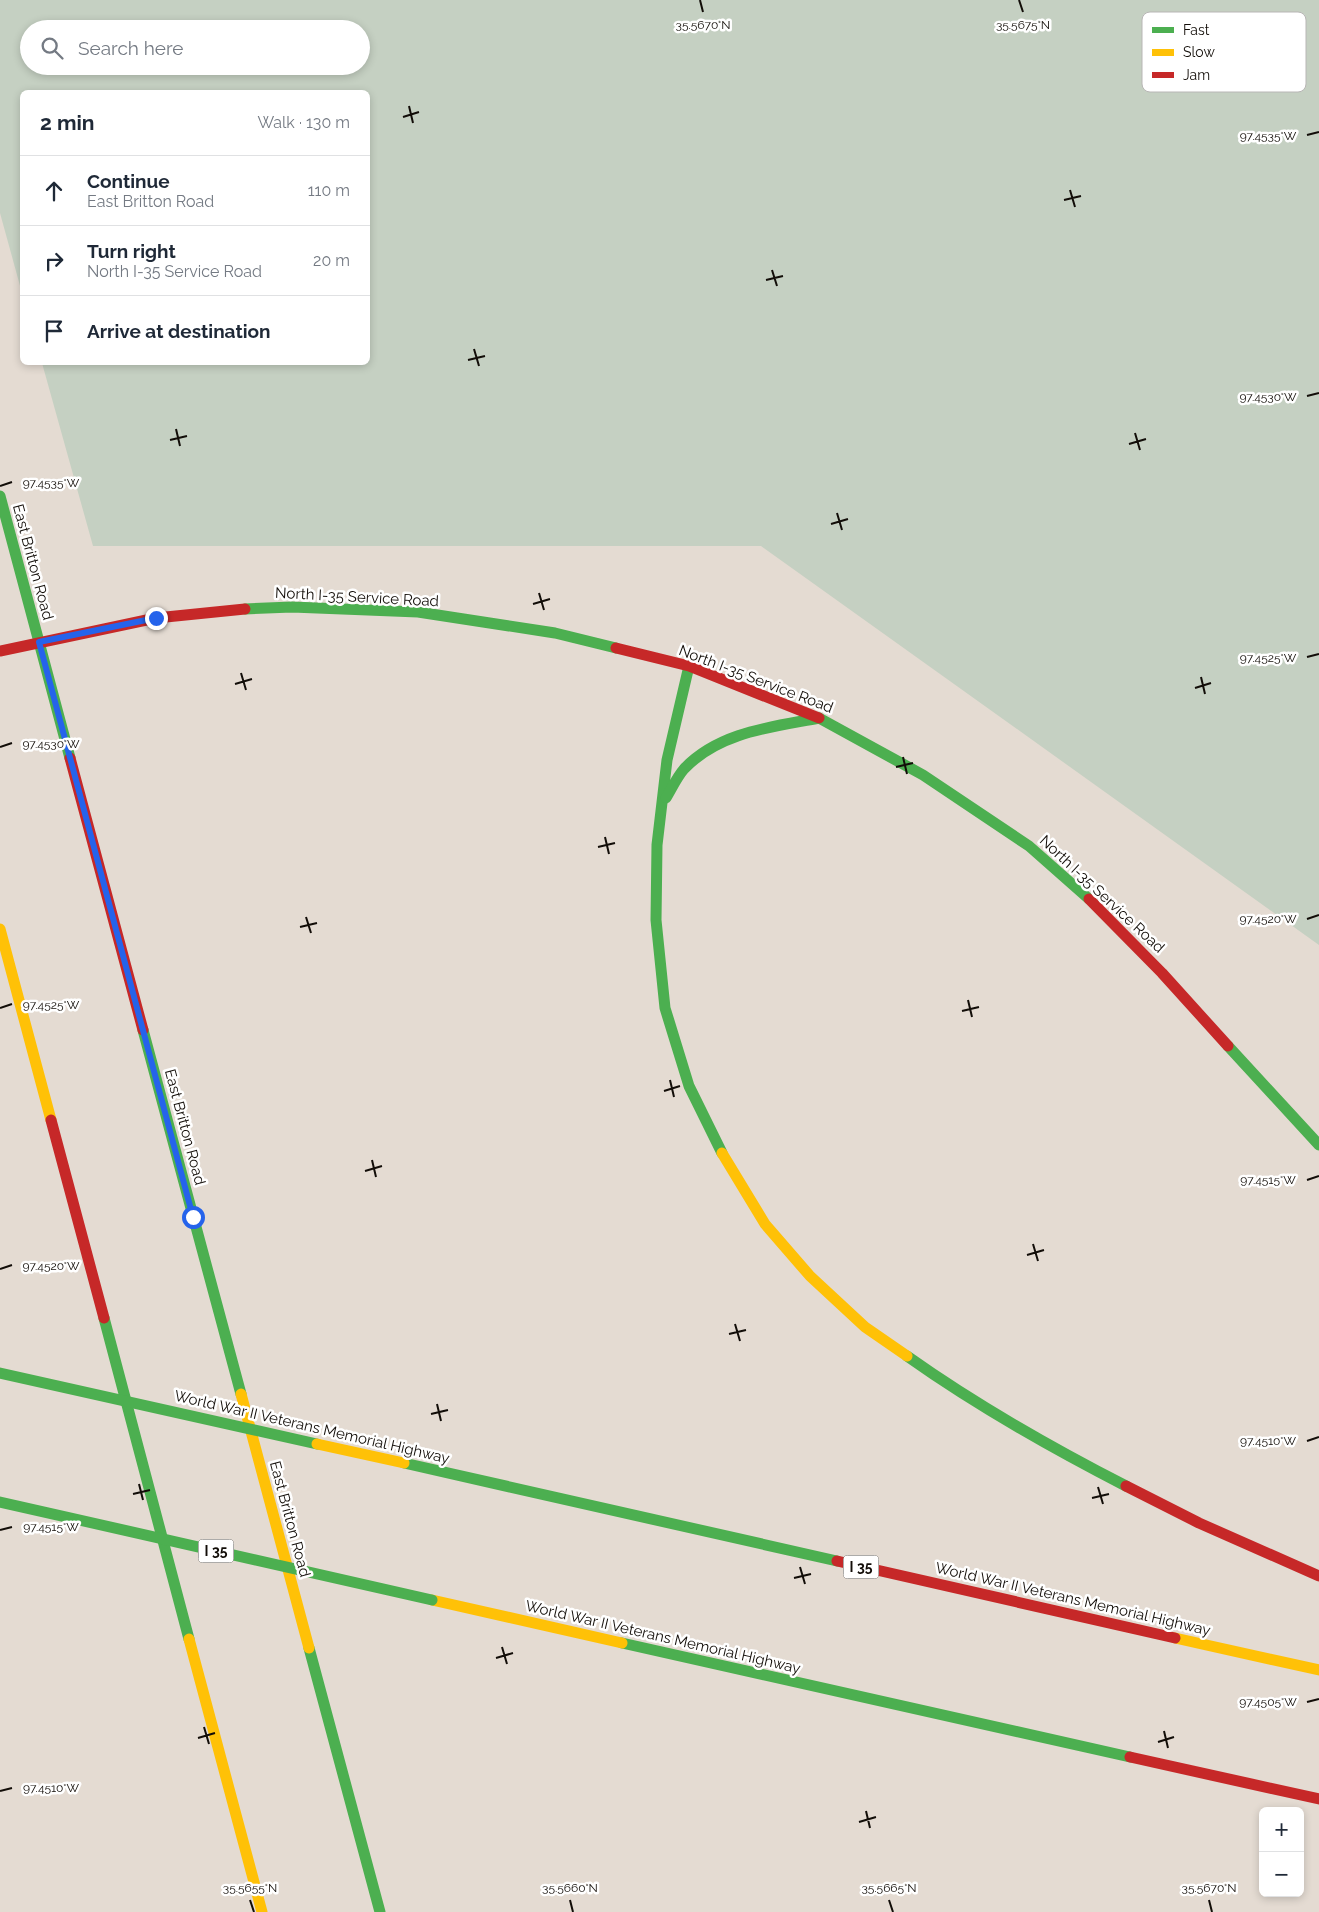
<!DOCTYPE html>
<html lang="en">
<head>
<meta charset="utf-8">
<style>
	:root { --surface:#fff; --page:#f2f2f3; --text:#1f2937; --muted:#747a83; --line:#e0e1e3 }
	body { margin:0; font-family:Raleway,sans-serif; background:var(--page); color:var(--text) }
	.controls { position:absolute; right:15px; bottom:15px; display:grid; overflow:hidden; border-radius:8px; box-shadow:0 2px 8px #0003 }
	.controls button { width:45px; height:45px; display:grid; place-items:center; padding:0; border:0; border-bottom:1px solid var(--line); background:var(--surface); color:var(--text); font:25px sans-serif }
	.stop { position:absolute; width:15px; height:15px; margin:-11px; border:4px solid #2563eb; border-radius:50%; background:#fff }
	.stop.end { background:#2563eb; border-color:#fff; box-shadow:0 1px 5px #0008 }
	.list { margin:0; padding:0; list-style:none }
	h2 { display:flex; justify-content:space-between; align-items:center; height:65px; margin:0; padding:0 20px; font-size:21px }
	h2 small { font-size:16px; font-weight:400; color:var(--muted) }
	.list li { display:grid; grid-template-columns:32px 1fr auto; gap:15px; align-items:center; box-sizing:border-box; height:70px; padding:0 20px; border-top:1px solid var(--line) }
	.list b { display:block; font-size:19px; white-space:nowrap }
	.list p { margin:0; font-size:16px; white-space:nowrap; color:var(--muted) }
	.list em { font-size:16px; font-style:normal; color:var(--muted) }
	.icon { flex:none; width:28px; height:28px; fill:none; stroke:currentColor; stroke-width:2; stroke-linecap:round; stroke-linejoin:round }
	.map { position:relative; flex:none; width:1319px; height:1912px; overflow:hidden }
	.search { position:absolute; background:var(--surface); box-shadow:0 2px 8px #0003; left:20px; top:20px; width:350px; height:55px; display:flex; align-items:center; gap:12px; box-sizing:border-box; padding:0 18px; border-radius:28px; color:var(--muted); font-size:19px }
	.panel { position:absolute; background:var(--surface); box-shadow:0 2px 8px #0003; left:20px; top:90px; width:350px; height:275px; border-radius:8px }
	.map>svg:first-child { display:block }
</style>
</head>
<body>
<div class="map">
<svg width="1319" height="1912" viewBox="0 0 1319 1912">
	<rect width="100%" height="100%" fill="#e4dbd2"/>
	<!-- green -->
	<path fill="#c5d0c2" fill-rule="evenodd" d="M 0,0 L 1319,0 L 1319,945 L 761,546 L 93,546 L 42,363 L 368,362 L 368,92 L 22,92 L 22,293 L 0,213 ZM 29,29 L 361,29 L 361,66 L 29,66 Z"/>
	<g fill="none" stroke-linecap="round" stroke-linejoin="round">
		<!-- fast -->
		<g stroke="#4caf50" stroke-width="11">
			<path d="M 0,496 L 70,758"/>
			<path d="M 245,609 L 292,607 L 418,612 L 555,633 L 616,648"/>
			<path d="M 689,666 L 667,760 L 657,845 L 656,920 L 665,1008 L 689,1086 L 722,1153"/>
			<path d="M 819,718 L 923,775 L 1029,846 L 1089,899"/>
			<path d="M 666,798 C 672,788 677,777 684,769 C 719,732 772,727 819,718"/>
			<path d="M 143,1030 L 241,1394"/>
			<path d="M 1228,1046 L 1319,1145"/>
			<path d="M 104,1318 L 189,1639"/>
			<path d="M 907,1356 C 976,1405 1050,1447 1126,1486"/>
			<path d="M 404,1463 L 837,1561"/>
			<path d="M 622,1643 L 1130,1757"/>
			<path d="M 309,1648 L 380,1912"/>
		</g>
		<!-- slow -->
		<g stroke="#ffc107" stroke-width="11">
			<path d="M 0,929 L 51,1120"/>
			<path d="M 722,1153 L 765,1224 L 810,1276 L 865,1327 L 907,1356"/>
			<path d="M 241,1394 L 309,1648"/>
			<path d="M 432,1600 L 622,1643"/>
			<path d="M 1175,1638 L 1319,1670"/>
			<path d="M 189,1639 L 262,1912"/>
		</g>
		<!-- jam -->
		<g stroke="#c62828" stroke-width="11">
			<path d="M 616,648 L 689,666 L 819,718"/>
			<path d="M 0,651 L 156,618 L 245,609"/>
			<path d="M 70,758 L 143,1030"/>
			<path d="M 1089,899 L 1162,973 L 1228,1046"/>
			<path d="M 51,1120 L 104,1318"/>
			<path d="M 1126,1486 L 1199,1523 L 1319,1576"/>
			<path d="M 837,1561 L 1175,1638"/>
			<path d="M 1130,1757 L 1319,1799"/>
		</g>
		<!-- fast-bridge -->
		<g stroke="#4caf50" stroke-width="11">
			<path d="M 0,1373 L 317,1444"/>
			<path d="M 0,1502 L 432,1600"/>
		</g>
		<!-- slow-bridge -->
		<path stroke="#ffc107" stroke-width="11" d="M 317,1444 L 404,1463"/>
	</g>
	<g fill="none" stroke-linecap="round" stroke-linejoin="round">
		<!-- route -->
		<path stroke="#2563eb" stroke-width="6" d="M 156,618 L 39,642 L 193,1217"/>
	</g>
	<!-- ticks -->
	<path fill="none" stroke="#120d08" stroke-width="2" d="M 700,0 L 703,12M 1019,0 L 1023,12M 409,106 L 413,123M 403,117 L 419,112M 1307,135 L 1319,132M 1070,190 L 1075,207M 1064,200 L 1081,196M 772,270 L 777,286M 766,280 L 783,276M 474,349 L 479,366M 468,360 L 485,356M 1307,396 L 1319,393M 176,429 L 180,446M 1135,433 L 1140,450M 170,440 L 187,436M 1129,444 L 1146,439M 0,486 L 12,482M 837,513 L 842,530M 831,524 L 848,519M 539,593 L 544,610M 533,604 L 550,599M 1307,657 L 1319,654M 241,673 L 246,690M 1201,677 L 1205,694M 235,684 L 252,679M 1195,688 L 1211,683M 0,747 L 12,743M 903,757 L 907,774M 896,767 L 913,763M 605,837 L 609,854M 598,847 L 615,843M 306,917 L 311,933M 1307,919 L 1319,915M 300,927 L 317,923M 968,1000 L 972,1017M 0,1008 L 12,1004M 962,1011 L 979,1007M 670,1080 L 674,1097M 664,1091 L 680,1086M 372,1160 L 376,1177M 365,1171 L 382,1166M 1307,1180 L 1319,1176M 1033,1244 L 1038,1261M 1027,1255 L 1044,1250M 0,1269 L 12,1265M 735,1324 L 740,1341M 729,1334 L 746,1330M 437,1404 L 441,1421M 431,1414 L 448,1410M 1307,1441 L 1319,1437M 139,1484 L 143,1500M 1098,1487 L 1103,1504M 133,1494 L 150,1490M 1092,1498 L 1109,1494M 0,1530 L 12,1527M 800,1567 L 805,1584M 794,1578 L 811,1574M 502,1647 L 507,1664M 496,1658 L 513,1653M 1307,1702 L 1319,1699M 204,1727 L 209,1744M 1164,1731 L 1168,1748M 198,1738 L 215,1733M 1158,1742 L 1174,1737M 0,1791 L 12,1788M 866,1811 L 870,1828M 859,1822 L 876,1817M 250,1900 L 254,1912M 570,1900 L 573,1912M 889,1900 L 893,1912M 1209,1900 L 1212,1912"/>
	<g text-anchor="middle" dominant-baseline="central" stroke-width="5" stroke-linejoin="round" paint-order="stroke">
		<!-- shield labels -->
		<g fill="#fff" stroke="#595652" stroke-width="1">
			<rect x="198.5" y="1539.5" width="35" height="23" rx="4"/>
			<rect x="843.5" y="1555.5" width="35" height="23" rx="4"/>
		</g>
		<g font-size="14" font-weight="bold" fill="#120d08">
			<text x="216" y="1551">I 35</text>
			<text x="861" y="1567">I 35</text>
		</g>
		<!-- street labels -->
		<g font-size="15" fill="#120d08" stroke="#fff">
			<text transform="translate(33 562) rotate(75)">East Britton Road</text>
			<text transform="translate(357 597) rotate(3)">North I-35 Service Road</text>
			<text transform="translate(756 679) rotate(21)">North I-35 Service Road</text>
			<text transform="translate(1102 894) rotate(43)">North I-35 Service Road</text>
			<text transform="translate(185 1127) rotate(75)">East Britton Road</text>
			<text transform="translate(312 1427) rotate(13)">World War II Veterans Memorial Highway</text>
			<text transform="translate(290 1519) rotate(75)">East Britton Road</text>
			<text transform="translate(1073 1599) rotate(13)">World War II Veterans Memorial Highway</text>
			<text transform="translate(663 1637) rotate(13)">World War II Veterans Memorial Highway</text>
		</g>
	</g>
	<!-- legend -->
	<rect x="1142" y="12" width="164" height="80" rx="8" fill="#fff" stroke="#b8b6b5" stroke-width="1"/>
	<rect x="1152" y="27" width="22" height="6" fill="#4caf50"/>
	<rect x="1152" y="49" width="22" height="7" fill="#ffc107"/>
	<rect x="1152" y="72" width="22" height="6" fill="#c62828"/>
	<g font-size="14" fill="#120d08">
		<text x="1183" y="35">Fast</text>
		<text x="1183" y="57">Slow</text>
		<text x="1183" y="80">Jam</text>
	</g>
	<g font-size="12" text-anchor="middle" fill="#120d08" stroke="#fff" stroke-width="5" stroke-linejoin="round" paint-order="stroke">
		<text x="1023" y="29">35.5675°N</text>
		<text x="703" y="29">35.5670°N</text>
		<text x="1268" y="140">97.4535°W</text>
		<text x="1268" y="401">97.4530°W</text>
		<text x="51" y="487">97.4535°W</text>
		<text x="1268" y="662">97.4525°W</text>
		<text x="51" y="748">97.4530°W</text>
		<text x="1268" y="923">97.4520°W</text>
		<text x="51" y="1009">97.4525°W</text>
		<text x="1268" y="1184">97.4515°W</text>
		<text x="51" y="1270">97.4520°W</text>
		<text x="1268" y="1445">97.4510°W</text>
		<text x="51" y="1531">97.4515°W</text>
		<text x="1268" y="1706">97.4505°W</text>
		<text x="51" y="1792">97.4510°W</text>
		<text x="250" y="1892">35.5655°N</text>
		<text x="570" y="1892">35.5660°N</text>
		<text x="889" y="1892">35.5665°N</text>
		<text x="1209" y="1892">35.5670°N</text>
	</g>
</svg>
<div class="controls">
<button>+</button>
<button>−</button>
</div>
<div class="stop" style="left:193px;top:1217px"></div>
<div class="stop end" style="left:156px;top:618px"></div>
<div class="search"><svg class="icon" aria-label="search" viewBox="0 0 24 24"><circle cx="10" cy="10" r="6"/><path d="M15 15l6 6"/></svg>Search here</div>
<section class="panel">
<h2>2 min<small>Walk · 130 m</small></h2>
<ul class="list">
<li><svg class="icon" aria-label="ahead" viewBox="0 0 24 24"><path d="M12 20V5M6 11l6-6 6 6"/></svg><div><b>Continue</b><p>East Britton Road</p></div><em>110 m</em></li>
<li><svg class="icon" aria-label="right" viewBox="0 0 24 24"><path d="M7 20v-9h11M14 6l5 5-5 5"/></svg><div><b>Turn right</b><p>North I-35 Service Road</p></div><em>20 m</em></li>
<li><svg class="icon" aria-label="arrive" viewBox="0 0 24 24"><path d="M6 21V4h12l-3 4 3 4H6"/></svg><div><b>Arrive at destination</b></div></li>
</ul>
</section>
</div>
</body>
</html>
